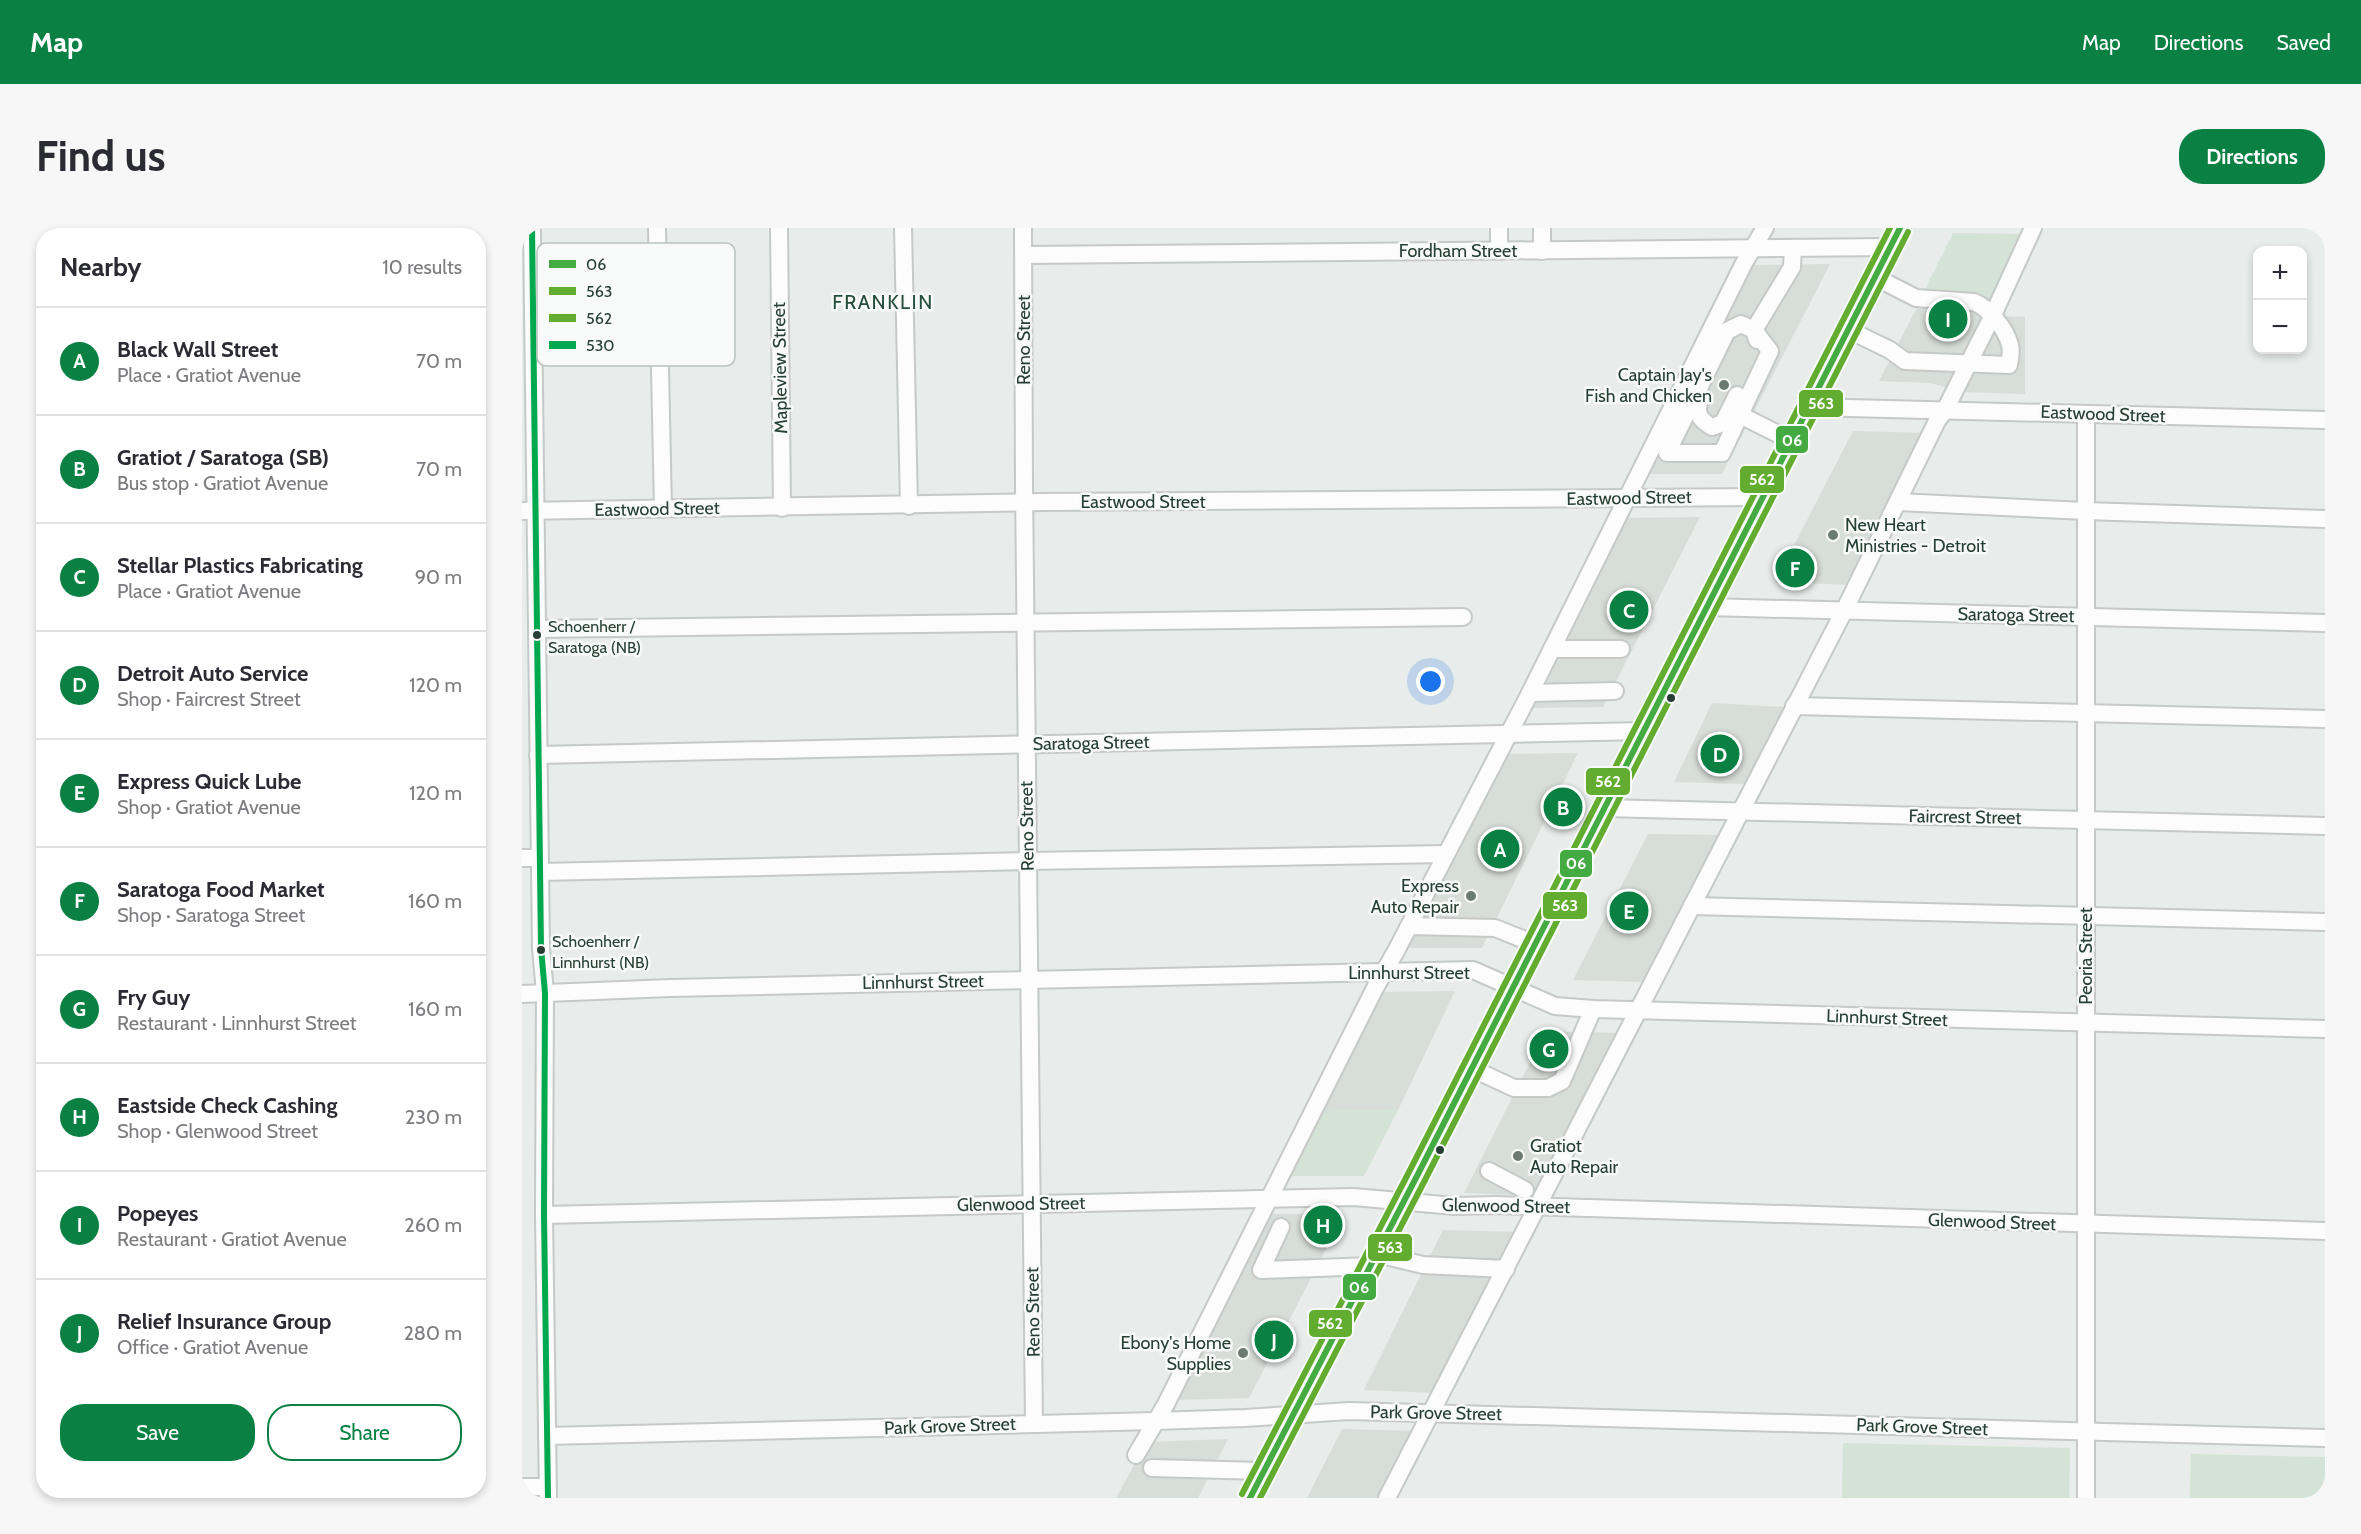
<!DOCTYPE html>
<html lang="en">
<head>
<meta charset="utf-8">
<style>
	:root { --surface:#fff; --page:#f7f7f7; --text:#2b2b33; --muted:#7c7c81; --line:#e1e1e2; --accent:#0b8043 }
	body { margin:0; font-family:Cabin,sans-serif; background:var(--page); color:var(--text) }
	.controls { position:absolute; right:18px; top:18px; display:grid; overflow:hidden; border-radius:12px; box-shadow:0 3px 9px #0003 }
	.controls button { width:54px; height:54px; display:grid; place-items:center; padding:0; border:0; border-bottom:2px solid var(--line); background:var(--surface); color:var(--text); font:30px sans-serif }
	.you { position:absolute; left:909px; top:454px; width:21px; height:21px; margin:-15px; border:4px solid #fff; border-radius:50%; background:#1a73e8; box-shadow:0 0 0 9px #1a73e833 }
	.badge { display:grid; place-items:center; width:39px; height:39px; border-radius:50%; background:var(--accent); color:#fff; font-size:20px; font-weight:700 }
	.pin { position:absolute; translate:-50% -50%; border:3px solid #fff; box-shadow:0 2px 6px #0006 }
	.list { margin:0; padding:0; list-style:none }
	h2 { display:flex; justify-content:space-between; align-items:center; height:78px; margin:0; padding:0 24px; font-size:26px }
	h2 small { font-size:20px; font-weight:400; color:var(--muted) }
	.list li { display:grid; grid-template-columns:39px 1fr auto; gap:18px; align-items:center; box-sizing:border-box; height:108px; padding:0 24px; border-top:2px solid var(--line) }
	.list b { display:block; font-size:22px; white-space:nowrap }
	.list p { margin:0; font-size:20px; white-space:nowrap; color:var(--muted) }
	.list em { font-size:20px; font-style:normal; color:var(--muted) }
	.actions { display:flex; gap:12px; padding:18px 24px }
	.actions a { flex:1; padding:14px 0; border:2px solid var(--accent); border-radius:24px; text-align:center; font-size:21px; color:var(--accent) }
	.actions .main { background:var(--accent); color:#fff }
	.map { position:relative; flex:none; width:1803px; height:1270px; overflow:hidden; border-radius:24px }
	header { display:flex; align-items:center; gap:36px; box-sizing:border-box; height:84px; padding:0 30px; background:var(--accent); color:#fff }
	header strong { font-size:28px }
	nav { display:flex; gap:33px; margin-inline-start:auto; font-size:21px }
	.intro { display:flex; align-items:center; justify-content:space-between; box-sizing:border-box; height:144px; padding:0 36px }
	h1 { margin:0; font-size:42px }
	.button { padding:15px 27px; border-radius:24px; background:var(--accent); color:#fff; font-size:21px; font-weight:700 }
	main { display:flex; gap:36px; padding:0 36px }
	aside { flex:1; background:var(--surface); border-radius:24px; box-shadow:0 3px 9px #0003 }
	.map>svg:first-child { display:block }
</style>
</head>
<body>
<header>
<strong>Map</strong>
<nav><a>Map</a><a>Directions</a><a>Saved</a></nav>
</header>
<div class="intro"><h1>Find us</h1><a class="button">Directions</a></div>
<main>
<aside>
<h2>Nearby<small>10 results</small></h2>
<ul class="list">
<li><span class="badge">A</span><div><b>Black Wall Street</b><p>Place · Gratiot Avenue</p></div><em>70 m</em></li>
<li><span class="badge">B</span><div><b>Gratiot / Saratoga (SB)</b><p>Bus stop · Gratiot Avenue</p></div><em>70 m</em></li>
<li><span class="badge">C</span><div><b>Stellar Plastics Fabricating</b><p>Place · Gratiot Avenue</p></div><em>90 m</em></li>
<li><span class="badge">D</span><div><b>Detroit Auto Service</b><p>Shop · Faircrest Street</p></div><em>120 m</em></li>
<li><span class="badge">E</span><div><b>Express Quick Lube</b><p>Shop · Gratiot Avenue</p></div><em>120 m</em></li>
<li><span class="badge">F</span><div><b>Saratoga Food Market</b><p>Shop · Saratoga Street</p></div><em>160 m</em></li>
<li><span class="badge">G</span><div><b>Fry Guy</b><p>Restaurant · Linnhurst Street</p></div><em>160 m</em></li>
<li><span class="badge">H</span><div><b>Eastside Check Cashing</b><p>Shop · Glenwood Street</p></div><em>230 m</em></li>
<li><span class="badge">I</span><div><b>Popeyes</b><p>Restaurant · Gratiot Avenue</p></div><em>260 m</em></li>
<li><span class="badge">J</span><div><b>Relief Insurance Group</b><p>Office · Gratiot Avenue</p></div><em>280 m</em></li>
</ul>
<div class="actions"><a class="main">Save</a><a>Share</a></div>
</aside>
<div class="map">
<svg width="1803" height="1270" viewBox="0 0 1803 1270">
	<rect width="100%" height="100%" fill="#e8ecea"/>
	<!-- built -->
	<g fill="#d7ddd9">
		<path d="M 1308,36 L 1200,246 L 1124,246 L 1230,37 Z"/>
		<path d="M 1402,66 L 1475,68 L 1476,88 L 1503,89 L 1503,166 L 1441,164 L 1408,155 L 1357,153 Z"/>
		<path d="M 1331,203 L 1405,205 L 1329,357 L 1253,354 Z"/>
		<path d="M 1178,289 L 1081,479 L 1005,480 L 1103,290 Z"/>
		<path d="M 1190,475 L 1263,479 L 1224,556 L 1152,554 Z"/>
		<path d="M 1056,525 L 960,720 L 883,720 L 980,526 Z"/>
		<path d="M 1126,606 L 1199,607 L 1123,754 L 1051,752 Z"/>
		<path d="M 933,763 L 876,882 L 800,883 L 859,764 Z"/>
		<path d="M 1024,803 L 1095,805 L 1018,968 L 942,965 Z"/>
		<path d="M 747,986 L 822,986 L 727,1170 L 654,1172 Z"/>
		<path d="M 921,1002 L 995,1004 L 914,1165 L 842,1162 Z"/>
		<path d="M 820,1201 L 896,1203 L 862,1270 L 785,1270 Z"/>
		<path d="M 706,1211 L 676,1270 L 594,1270 L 625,1214 Z"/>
	</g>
	<!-- green -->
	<g fill="#d3e3d6">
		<path d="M 1431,5 L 1497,6 L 1475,68 L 1401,65 Z"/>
		<path d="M 876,882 L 842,948 L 769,948 L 800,883 Z"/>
		<path d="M 1321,1215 L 1548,1220 L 1547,1270 L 1320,1270 Z"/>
		<path d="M 1669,1226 L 1803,1229 L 1803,1270 L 1668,1270 Z"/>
	</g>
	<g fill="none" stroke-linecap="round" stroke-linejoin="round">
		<defs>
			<g id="minor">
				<path d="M 10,0 L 19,720 L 23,765 L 22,987 L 26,1270"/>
				<path d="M 135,0 L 141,281"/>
				<path d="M 257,0 L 260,280"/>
				<path d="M 381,0 L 387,278"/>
				<path d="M 501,0 L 502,257 L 512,1196"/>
				<path d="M 977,0 L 977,23"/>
				<path d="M 1020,23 L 1020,0"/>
				<path d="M 502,27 L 1369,19"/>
				<path d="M 1219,96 L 1232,102 L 1248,123 L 1200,225 L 1145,225 L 1205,103 Z"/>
				<path d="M 1327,102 L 1368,122 L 1383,133 L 1487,137 C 1488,130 1490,124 1488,117 C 1484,101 1467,80 1452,74 L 1394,70 L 1353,49"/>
				<path d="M 1235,112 L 1232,102 L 1270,39 L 1271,20"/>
				<path d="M 1180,168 C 1172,183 1176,191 1190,199 L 1201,195 L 1215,167"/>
				<path d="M 1287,179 L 1803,192"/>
				<path d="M 1218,187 L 1270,213"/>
				<path d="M 1376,274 L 1564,283 L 1803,291"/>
				<path d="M 0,283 L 520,274 L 1241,269"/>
				<path d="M 1185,379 L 1803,395"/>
				<path d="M 15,401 L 941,389"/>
				<path d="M 1030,421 L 1099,421"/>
				<path d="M 1008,465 L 1093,463"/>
				<path d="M 1272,478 L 1803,491"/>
				<path d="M 16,527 L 1122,503"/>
				<path d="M 1082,580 L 1803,598"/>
				<path d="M 0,630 L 18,630"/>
				<path d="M 18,644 L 505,633 L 924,626"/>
				<path d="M 1170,678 L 1803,694"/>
				<path d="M 888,698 L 973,700 L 1013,716"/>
				<path d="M 0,766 L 148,760 L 951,742 L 1033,778 L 1071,781 L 1803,801"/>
				<path d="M 949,840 L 992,860 L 1026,860 L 1040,853 L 1071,781"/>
				<path d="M 967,943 L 1003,962"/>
				<path d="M 22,987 L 832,969 L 932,978 L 973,977 L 1803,1003"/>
				<path d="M 759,999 L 739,1042 L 849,1038"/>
				<path d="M 855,1026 L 901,1037 L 984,1041"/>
				<path d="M 25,1208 L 633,1193 L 723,1190 L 827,1183 L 1803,1210"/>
				<path d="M 614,1227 L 644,1176 L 853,760 L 874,723 L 1008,465 L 1222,35 L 1243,0"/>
				<path d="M 630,1240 L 740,1243"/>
				<path d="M 0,1259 L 25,1259"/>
				<path d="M 865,1270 L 1322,383 L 1415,193 L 1423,182 L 1470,89 L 1511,0"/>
				<path d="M 1564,1270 L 1564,186"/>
			</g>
			<path id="major" d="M 728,1270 L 895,948 L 1378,0"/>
		</defs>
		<!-- minor casing -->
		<use href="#minor" stroke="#c5c9c7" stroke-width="20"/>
		<!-- major casing -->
		<use href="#major" stroke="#c4cac7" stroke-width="24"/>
		<!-- minor -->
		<use href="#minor" stroke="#fcfcfc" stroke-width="16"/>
		<!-- major -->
		<use href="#major" stroke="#d0d6d4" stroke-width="21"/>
		<defs>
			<path id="bus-1" d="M 728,1270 L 895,948 L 1378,0"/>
			<path id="bus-2" d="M 738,1270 L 903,952 L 1386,4"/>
			<path id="bus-3" d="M 720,1266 L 887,944 L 1368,0"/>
			<path id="bus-4" d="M 10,0 L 19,720 L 23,765 L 22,987 L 26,1270"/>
		</defs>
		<!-- bus-1 casing -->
		<use href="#bus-1" stroke="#f7faf8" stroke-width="10"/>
		<!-- bus-2 casing -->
		<use href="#bus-2" stroke="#f7faf8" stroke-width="10"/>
		<!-- bus-3 casing -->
		<use href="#bus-3" stroke="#f7faf8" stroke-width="10"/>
		<!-- bus-4 casing -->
		<use href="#bus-4" stroke="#f7faf8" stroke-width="10"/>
		<!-- bus-1 -->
		<use href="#bus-1" stroke="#44aa42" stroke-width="6"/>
		<!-- bus-2 -->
		<use href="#bus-2" stroke="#62ac2f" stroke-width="6"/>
		<!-- bus-3 -->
		<use href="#bus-3" stroke="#62ac2f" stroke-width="6"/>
		<!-- bus-4 -->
		<use href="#bus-4" stroke="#00a94e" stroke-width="6"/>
	</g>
	<!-- markers -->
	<g fill="#6b7b74" stroke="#f7faf8" stroke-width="2">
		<circle cx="1202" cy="157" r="6"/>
		<circle cx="1311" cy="307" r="6"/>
		<circle cx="949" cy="668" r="6"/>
		<circle cx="996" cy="928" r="6"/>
		<circle cx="721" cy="1125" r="6"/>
	</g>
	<g fill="#273e34" stroke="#f7faf8" stroke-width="2">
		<circle cx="15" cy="407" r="5"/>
		<circle cx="1149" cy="470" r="5"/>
		<circle cx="19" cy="722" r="5"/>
		<circle cx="918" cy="922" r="5"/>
	</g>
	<g text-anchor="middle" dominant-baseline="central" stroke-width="5" stroke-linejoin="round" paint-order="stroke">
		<!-- bus labels -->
		<g font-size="16" fill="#273e34" stroke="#f7faf8" text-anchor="start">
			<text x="26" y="398">Schoenherr /<tspan x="26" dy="21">Saratoga (NB)</tspan></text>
			<text x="30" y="713">Schoenherr /<tspan x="30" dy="21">Linnhurst (NB)</tspan></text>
		</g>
		<!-- street labels -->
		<g font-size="18" fill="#273e34" stroke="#f7faf8">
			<text x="936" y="23">Fordham Street</text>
			<text transform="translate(502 112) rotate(-90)">Reno Street</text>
			<text transform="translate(258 140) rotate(-91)">Mapleview Street</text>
			<text transform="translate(1581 186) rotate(2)">Eastwood Street</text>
			<text transform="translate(1107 270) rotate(-1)">Eastwood Street</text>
			<text x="621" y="274">Eastwood Street</text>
			<text transform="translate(135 281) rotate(-1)">Eastwood Street</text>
			<text transform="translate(1494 387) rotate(1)">Saratoga Street</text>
			<text transform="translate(569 515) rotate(-1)">Saratoga Street</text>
			<text transform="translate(1443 589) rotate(1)">Faircrest Street</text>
			<text transform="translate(505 598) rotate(-91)">Reno Street</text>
			<text transform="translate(1564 728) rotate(-90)">Peoria Street</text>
			<text x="887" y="745">Linnhurst Street</text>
			<text transform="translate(401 754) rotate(-1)">Linnhurst Street</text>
			<text transform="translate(1365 790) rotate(2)">Linnhurst Street</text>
			<text transform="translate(499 976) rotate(-1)">Glenwood Street</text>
			<text transform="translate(984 978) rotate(1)">Glenwood Street</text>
			<text transform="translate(1470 994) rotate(2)">Glenwood Street</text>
			<text transform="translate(511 1084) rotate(-91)">Reno Street</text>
			<text transform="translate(914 1185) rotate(1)">Park Grove Street</text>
			<text transform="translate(428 1198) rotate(-2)">Park Grove Street</text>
			<text transform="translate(1400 1199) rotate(2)">Park Grove Street</text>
		</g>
		<!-- poi labels -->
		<g font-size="18" fill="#273e34" stroke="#f7faf8" text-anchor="end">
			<text x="1190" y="147">Captain Jay's<tspan x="1190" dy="21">Fish and Chicken</tspan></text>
			<text x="1323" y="297" text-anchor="start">New Heart<tspan x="1323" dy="21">Ministries - Detroit</tspan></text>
			<text x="937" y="658">Express<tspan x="937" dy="21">Auto Repair</tspan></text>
			<text x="1008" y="918" text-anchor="start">Gratiot<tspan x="1008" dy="21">Auto Repair</tspan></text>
			<text x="709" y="1115">Ebony's Home<tspan x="709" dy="21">Supplies</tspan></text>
		</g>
		<!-- neighbourhood labels -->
		<g font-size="20" letter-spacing="1.5" fill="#254e3d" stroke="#f7faf8">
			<text x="361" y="74">FRANKLIN</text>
		</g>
	</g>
	<!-- legend -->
	<rect x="15" y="15" width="198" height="123" rx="9" fill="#f7faf8" stroke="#b9c2bd" stroke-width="1.5"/>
	<rect x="27" y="32" width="27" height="8" fill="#44aa42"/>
	<rect x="27" y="59" width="27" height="8" fill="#62ac2f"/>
	<rect x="27" y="86" width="27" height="8" fill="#62ac2f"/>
	<rect x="27" y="113" width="27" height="8" fill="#00a94e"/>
	<g font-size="16" fill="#273e34">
		<text x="64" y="42">06</text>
		<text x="64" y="69">563</text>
		<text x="64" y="96">562</text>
		<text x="64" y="123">530</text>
	</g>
	<g stroke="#f7faf8" stroke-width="2">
		<rect x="1276" y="161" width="46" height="29" rx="6" fill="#62ac2f"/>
		<rect x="1253" y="197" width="34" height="29" rx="6" fill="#44aa42"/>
		<rect x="1217" y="237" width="46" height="29" rx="6" fill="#62ac2f"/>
		<rect x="1063" y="539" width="46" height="29" rx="6" fill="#62ac2f"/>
		<rect x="1037" y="621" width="34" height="29" rx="6" fill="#44aa42"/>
		<rect x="1020" y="663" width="46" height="29" rx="6" fill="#62ac2f"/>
		<rect x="845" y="1005" width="46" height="29" rx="6" fill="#62ac2f"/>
		<rect x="820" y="1045" width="35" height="28" rx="6" fill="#44aa42"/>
		<rect x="786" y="1081" width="45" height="29" rx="6" fill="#62ac2f"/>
	</g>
	<g font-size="16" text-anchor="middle" font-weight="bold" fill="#fff">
		<text x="1299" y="181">563</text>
		<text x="1270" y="218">06</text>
		<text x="1240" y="257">562</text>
		<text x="1086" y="559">562</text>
		<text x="1054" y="641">06</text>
		<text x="1043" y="683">563</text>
		<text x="868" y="1025">563</text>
		<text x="837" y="1065">06</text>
		<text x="808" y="1101">562</text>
	</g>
</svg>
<div class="controls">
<button>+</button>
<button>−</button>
</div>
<div class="you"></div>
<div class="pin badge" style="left:978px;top:621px">A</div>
<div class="pin badge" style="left:1041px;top:579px">B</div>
<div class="pin badge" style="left:1107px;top:382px">C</div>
<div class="pin badge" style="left:1198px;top:526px">D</div>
<div class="pin badge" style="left:1107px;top:683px">E</div>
<div class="pin badge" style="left:1273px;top:340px">F</div>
<div class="pin badge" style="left:1027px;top:821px">G</div>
<div class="pin badge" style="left:801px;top:997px">H</div>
<div class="pin badge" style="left:1426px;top:91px">I</div>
<div class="pin badge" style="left:752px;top:1112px">J</div>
</div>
</main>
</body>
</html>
